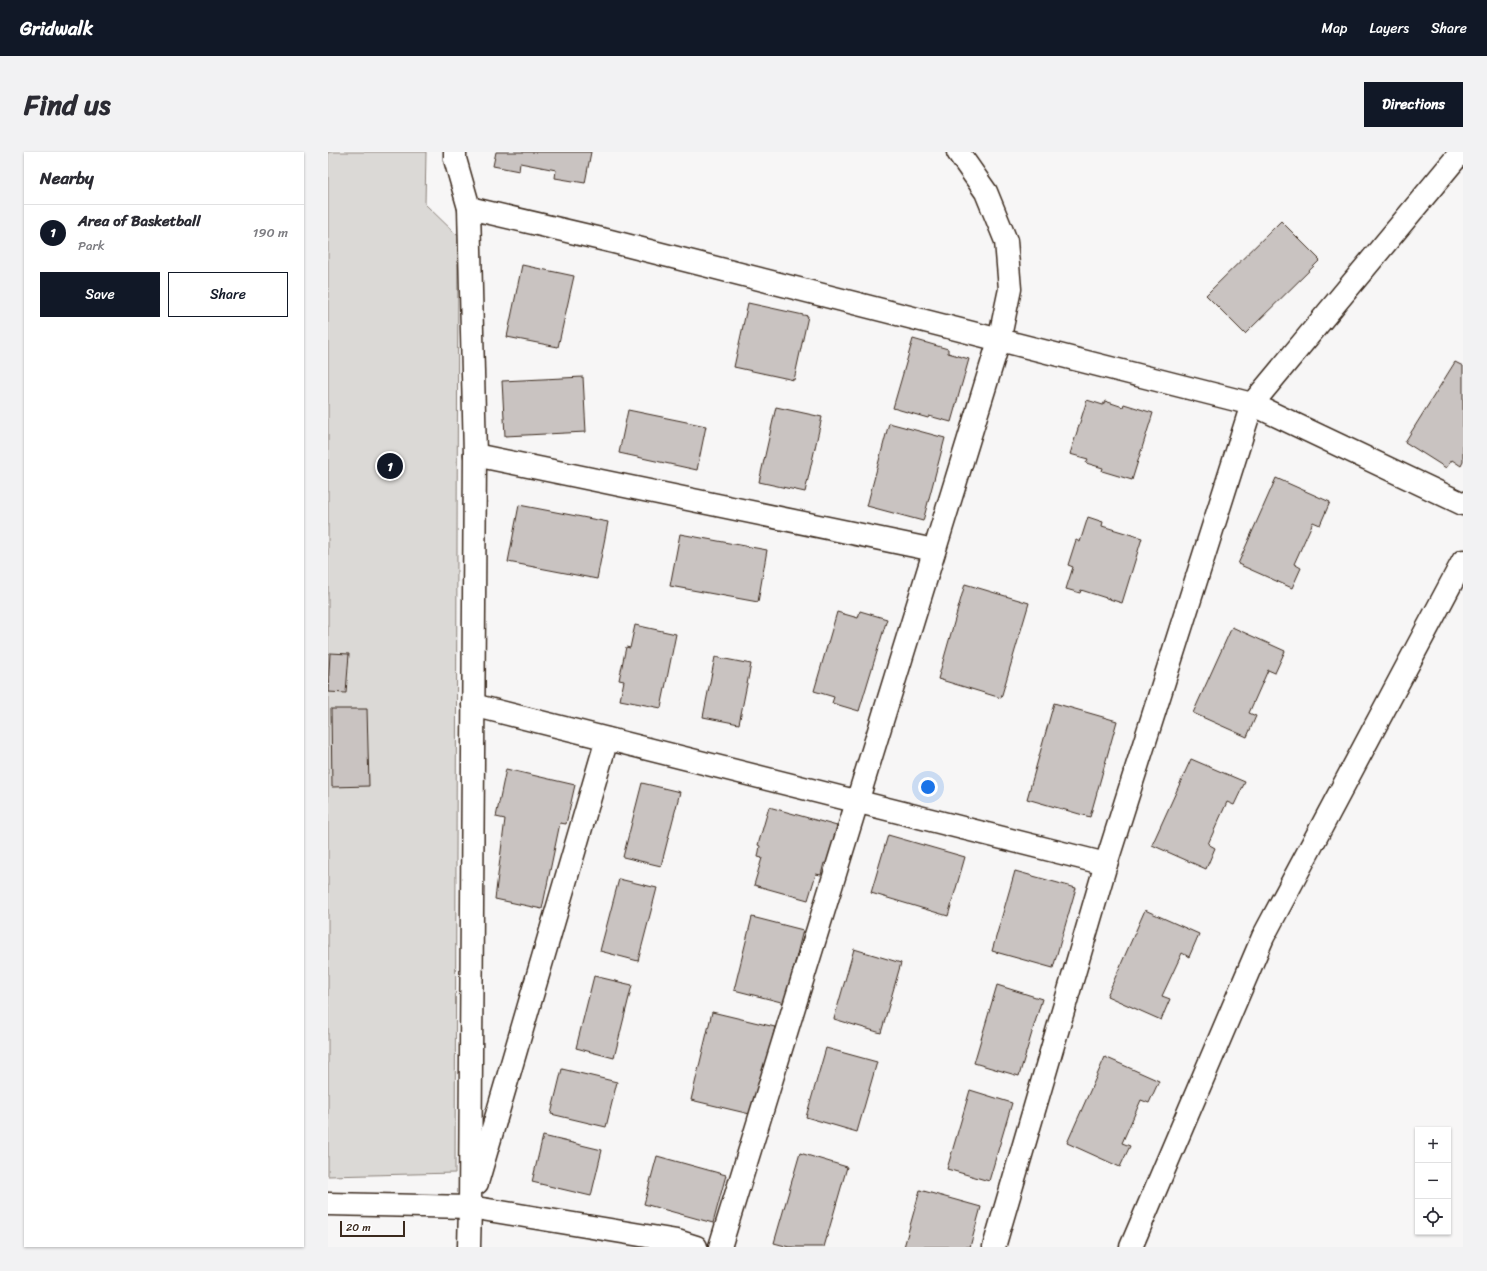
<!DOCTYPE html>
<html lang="en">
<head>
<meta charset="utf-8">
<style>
	:root { --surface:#fff; --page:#f2f2f3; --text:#2b2b33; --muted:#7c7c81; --line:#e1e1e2; --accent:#111827 }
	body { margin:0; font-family:Sriracha,sans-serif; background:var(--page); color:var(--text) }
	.controls { position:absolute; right:12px; bottom:12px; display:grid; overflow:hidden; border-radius:0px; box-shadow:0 1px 3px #0004 }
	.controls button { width:36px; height:36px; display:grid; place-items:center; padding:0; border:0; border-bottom:1px solid var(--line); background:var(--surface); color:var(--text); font:20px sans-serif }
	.scale { position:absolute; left:12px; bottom:10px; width:65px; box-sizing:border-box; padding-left:4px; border:2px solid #3b2a1e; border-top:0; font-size:11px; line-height:14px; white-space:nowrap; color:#3b2a1e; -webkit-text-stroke:3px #fff; paint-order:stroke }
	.you { position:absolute; left:600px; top:635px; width:14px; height:14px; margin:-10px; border:3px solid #fff; border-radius:50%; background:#1a73e8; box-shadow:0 0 0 6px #1a73e833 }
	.badge { display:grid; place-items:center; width:26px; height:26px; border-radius:50%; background:var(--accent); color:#fff; font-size:13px; font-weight:700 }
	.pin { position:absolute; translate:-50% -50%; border:2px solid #fff; box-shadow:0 1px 4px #0006 }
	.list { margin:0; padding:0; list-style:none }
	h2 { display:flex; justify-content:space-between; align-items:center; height:52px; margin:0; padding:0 16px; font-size:17px }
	h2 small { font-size:13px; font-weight:400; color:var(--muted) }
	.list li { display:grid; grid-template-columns:26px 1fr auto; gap:12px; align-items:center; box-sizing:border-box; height:56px; padding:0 16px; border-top:1px solid var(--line) }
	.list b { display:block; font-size:15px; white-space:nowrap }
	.list p { margin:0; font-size:13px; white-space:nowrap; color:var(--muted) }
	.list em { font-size:13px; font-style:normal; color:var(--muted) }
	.actions { display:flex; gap:8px; padding:12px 16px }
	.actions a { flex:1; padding:9px 0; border:1px solid var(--accent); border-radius:0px; text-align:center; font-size:14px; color:var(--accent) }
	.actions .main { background:var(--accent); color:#fff }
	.icon { flex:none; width:22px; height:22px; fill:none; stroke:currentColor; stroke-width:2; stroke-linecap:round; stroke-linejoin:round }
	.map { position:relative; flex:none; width:1135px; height:1095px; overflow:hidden; border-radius:0px }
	header { display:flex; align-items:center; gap:24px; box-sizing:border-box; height:56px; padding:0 20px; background:var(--accent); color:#fff }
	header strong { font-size:19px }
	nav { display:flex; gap:22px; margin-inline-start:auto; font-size:14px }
	.intro { display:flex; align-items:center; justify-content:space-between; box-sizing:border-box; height:96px; padding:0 24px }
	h1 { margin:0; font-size:28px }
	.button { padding:10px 18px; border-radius:0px; background:var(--accent); color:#fff; font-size:14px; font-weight:700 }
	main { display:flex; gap:24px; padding:0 24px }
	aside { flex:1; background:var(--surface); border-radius:0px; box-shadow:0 1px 3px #0004 }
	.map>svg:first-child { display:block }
</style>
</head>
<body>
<header>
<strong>Gridwalk</strong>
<nav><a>Map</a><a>Layers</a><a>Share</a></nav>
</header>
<div class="intro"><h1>Find us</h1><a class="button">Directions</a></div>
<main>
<aside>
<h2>Nearby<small></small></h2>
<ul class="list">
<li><span class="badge">1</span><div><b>Area of Basketball</b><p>Park</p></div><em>190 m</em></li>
</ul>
<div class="actions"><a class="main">Save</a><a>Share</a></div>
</aside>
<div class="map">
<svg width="1135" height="1095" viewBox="0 0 1135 1095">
	<rect width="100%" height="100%" fill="#f7f6f6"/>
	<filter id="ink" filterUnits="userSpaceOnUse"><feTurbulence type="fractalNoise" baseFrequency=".025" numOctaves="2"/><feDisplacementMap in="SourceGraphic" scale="8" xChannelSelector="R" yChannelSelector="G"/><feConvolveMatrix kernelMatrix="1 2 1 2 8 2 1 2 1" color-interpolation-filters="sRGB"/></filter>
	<g filter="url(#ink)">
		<!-- green -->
		<path fill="#dbd9d6" stroke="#8b827a" d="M 0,0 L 98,0 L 97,52 L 130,84 L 127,1021 L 0,1024 Z"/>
		<!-- building -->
		<g fill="#c9c3c1" stroke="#3b2a1e">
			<path d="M 168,0 L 263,0 L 257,31 L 227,26 L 228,18 L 192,11 L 191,19 L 165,14 Z"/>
			<path d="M 953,69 L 992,108 L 917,182 L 878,143 Z"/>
			<path d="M 194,113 L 246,124 L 230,195 L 179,185 Z"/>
			<path d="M 420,151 L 480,164 L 466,228 L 406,215 Z"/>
			<path d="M 585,187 L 620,197 L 620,201 L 641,207 L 623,270 L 601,264 L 600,266 L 565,256 Z"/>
			<path d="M 1127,210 L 1135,214 L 1135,310 L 1133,314 L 1124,308 L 1118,316 L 1077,290 Z"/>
			<path d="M 255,225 L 258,280 L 177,284 L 174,229 Z"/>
			<path d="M 759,248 L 775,253 L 777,249 L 795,255 L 796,252 L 825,261 L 804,328 L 774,319 L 775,316 L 758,311 L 760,307 L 742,302 Z"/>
			<path d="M 448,255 L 494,265 L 477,340 L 431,330 Z"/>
			<path d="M 300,258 L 378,274 L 369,318 L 291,301 Z"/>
			<path d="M 561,271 L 617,286 L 595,369 L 539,354 Z"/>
			<path d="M 948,326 L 1002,350 L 992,373 L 985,370 L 966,412 L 973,416 L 964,436 L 910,412 Z"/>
			<path d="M 191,353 L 280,370 L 269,427 L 180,410 Z"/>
			<path d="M 760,365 L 775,370 L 774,374 L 814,386 L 794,451 L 753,438 L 752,441 L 738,437 L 745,415 L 740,413 L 748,388 L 752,390 Z"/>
			<path d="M 352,382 L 439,398 L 430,450 L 342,434 Z"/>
			<path d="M 637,432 L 701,451 L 673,546 L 610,527 Z"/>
			<path d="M 532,459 L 559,467 L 531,559 L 504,551 L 506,545 L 486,539 L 509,460 L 530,466 Z"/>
			<path d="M 307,473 L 348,482 L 333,556 L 292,548 L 296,529 L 291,528 L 298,495 L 302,496 Z"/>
			<path d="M 904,475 L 957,499 L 947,521 L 940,518 L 921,561 L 928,564 L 919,585 L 865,561 Z"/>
			<path d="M 2,501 L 21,502 L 18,541 L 0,540 Z"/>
			<path d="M 387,505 L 423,512 L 411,572 L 375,565 Z"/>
			<path d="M 726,551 L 789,569 L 762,665 L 699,647 Z"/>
			<path d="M 3,557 L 39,557 L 41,634 L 4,635 Z"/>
			<path d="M 863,607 L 917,630 L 906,653 L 899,650 L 880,692 L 887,696 L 878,717 L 824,693 Z"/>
			<path d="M 178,617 L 247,633 L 238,672 L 232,671 L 214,757 L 167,747 L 177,667 L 168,665 Z"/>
			<path d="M 314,631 L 352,640 L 333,714 L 295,705 Z"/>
			<path d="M 441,655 L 509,674 L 499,712 L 496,711 L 493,723 L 488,722 L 480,748 L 426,733 L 434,706 L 430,705 L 432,694 L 430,693 Z"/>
			<path d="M 560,683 L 637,705 L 620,764 L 543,741 Z"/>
			<path d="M 687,719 L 748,736 L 725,816 L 664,799 Z"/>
			<path d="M 291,727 L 329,736 L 310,809 L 272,799 Z"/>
			<path d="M 817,758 L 871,782 L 861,805 L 854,801 L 834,844 L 842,847 L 833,868 L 779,844 Z"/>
			<path d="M 424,765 L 475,778 L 457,851 L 406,838 Z"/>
			<path d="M 526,797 L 573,811 L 553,881 L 506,867 Z"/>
			<path d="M 266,824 L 304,833 L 286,906 L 248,896 Z"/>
			<path d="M 669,833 L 714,847 L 691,924 L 646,911 Z"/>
			<path d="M 384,860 L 447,875 L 426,963 L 363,948 Z"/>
			<path d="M 498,896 L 549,910 L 529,980 L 478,965 Z"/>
			<path d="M 777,905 L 831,929 L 821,951 L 813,948 L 794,991 L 802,994 L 792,1015 L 739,991 Z"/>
			<path d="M 234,917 L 289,930 L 278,975 L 223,962 Z"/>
			<path d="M 642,938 L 684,951 L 661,1029 L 619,1017 Z"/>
			<path d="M 215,984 L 274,998 L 263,1044 L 204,1030 Z"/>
			<path d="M 472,1001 L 519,1015 L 496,1095 L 461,1095 L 446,1091 Z"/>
			<path d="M 329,1004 L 398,1023 L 385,1071 L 316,1052 Z"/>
			<path d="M 592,1038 L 653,1055 L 642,1095 L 576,1095 Z"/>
		</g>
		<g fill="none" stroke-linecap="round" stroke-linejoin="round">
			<defs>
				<g id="minor">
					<path d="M 127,0 L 127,7 L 141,56 L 147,303 L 142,1055 L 141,1095"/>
					<path d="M 141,56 L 282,89 L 924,252 L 1135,352"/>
					<path d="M 147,303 L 606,398"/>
					<path d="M 145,553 L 778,712"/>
					<path d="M 149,1031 L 279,587"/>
					<path d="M 0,1052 L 142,1055 L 349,1089 L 368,1095"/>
					<path d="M 392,1095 L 671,189 L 682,137 L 678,89 L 658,40 L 630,0"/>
					<path d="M 666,1095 L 778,712 L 924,252 L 1133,0"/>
					<path d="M 803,1095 L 935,785 L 1135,409"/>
				</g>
			</defs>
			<!-- minor casing -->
			<use href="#minor" stroke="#3b2a1e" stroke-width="25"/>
			<!-- minor -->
			<use href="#minor" stroke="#fff" stroke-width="22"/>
		</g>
	</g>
</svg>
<div class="controls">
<button>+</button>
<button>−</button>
<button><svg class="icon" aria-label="locate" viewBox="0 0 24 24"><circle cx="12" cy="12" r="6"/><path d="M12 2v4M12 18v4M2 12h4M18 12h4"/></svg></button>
</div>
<div class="scale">20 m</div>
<div class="you"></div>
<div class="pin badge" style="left:62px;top:314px">1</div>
</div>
</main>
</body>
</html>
